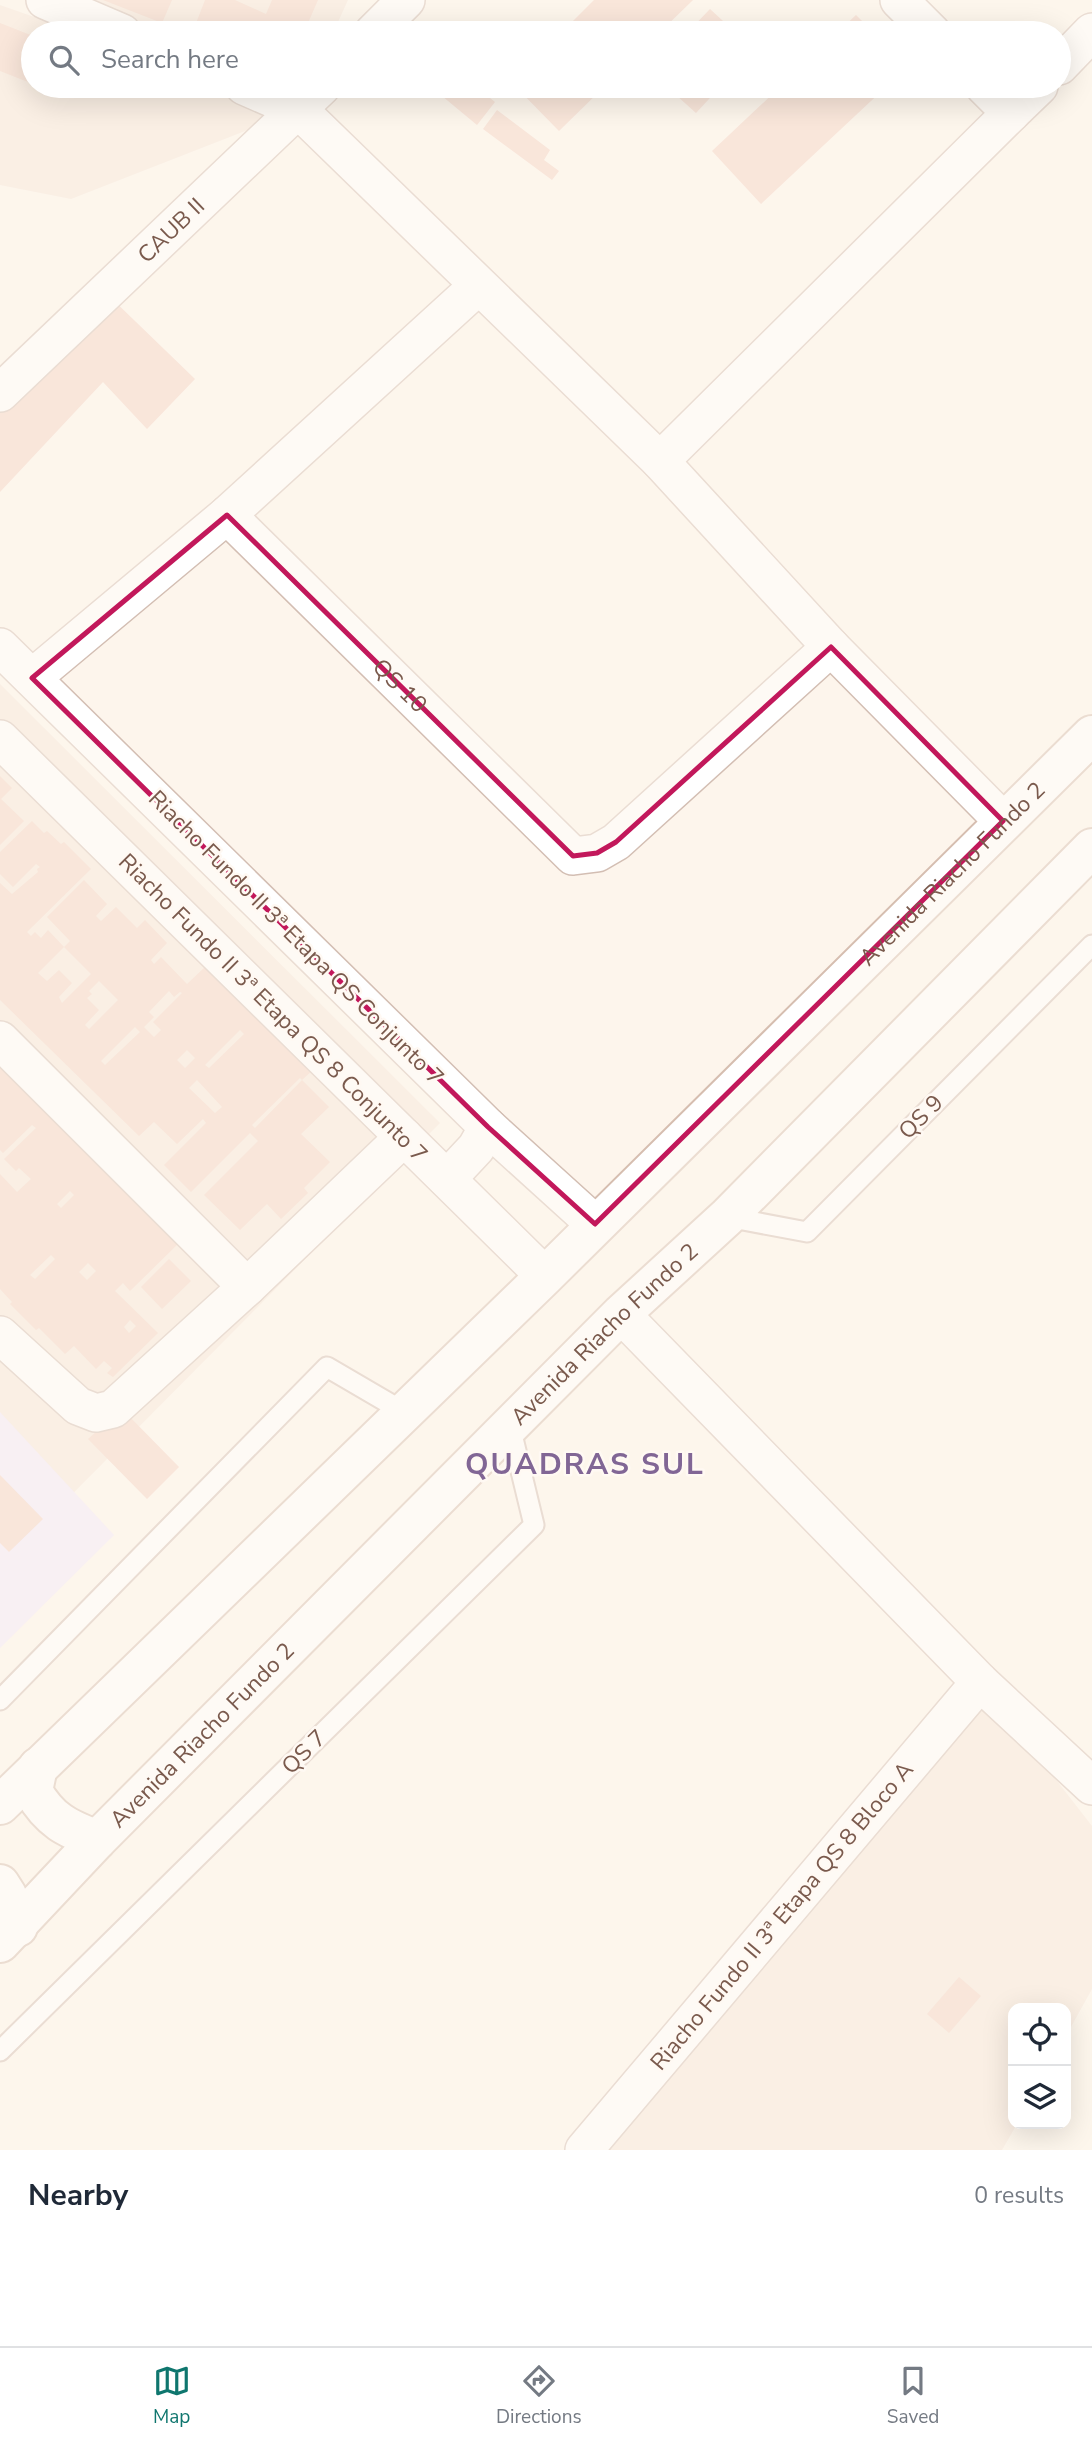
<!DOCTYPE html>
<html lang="en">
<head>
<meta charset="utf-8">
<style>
	:root { --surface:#fff; --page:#f6f6f7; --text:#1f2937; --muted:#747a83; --line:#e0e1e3; --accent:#0f766e }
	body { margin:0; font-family:"Nunito Sans",sans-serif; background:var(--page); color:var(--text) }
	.controls { position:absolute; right:21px; bottom:21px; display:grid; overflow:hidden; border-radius:14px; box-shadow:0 7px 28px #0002 }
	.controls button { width:63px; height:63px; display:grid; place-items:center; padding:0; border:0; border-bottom:2px solid var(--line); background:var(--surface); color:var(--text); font:35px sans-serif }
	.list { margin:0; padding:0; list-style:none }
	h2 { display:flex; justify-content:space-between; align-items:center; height:91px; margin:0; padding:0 28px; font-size:30px }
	h2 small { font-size:23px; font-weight:400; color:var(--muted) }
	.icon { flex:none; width:38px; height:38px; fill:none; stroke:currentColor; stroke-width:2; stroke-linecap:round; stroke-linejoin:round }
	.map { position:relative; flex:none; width:1092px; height:2150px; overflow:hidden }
	.search { position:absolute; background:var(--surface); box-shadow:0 7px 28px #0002; left:21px; right:21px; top:21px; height:77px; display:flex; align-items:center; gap:18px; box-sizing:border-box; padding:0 24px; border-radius:38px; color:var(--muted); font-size:26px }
	.sheet { height:196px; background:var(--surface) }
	nav { display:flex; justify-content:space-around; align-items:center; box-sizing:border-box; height:98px; border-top:2px solid var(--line); background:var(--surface); font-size:19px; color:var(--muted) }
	nav a { display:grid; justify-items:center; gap:4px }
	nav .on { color:var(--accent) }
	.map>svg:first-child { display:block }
</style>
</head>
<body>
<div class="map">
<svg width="1092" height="2150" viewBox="0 0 1092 2150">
	<rect width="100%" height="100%" fill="#fdf5ec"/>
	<!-- residential -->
	<g fill="#f5e7da">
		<path d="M 45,0 L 348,0 L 333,33 L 122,33 Z"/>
		<path d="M 0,5 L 80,33 L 33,33 L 33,86 L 310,86 L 299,110 L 71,199 L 0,185 Z"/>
		<path d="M 0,684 L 440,1123 L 0,1567 Z"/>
		<path d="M 980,1682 L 1092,1826 L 1092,1989 L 1066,2036 L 1066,2008 L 1013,2008 L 1013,2124 L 1017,2124 L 1002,2150 L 566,2150 Z"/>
	</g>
	<!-- education -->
	<path fill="#f2e8fa" d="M 0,1412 L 114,1535 L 0,1648 Z"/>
	<!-- building -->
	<g fill="#f3d2c3" fill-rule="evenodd">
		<path d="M 103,0 L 172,0 L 162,23 Z"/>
		<path d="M 205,0 L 235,0 L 266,14 L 272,0 L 318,0 L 308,23 L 305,21 L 298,33 L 199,33 L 193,31 Z"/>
		<path d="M 594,0 L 693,0 L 659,33 L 561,33 Z"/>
		<path d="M 710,9 L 736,33 L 687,33 Z"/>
		<path d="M 856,15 L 874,33 L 837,33 Z"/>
		<path d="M 0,23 L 33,36 L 33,84 L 0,71 Z"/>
		<path d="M 39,86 L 68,86 L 64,96 Z"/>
		<path d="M 440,86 L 475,86 L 495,102 L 477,125 L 436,91 Z"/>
		<path d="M 515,86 L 605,86 L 559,131 Z"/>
		<path d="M 666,86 L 721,86 L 696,113 Z"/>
		<path d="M 781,86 L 887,86 L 761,204 L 712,151 Z"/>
		<path d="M 497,110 L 550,150 L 544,160 L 559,171 L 552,180 L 483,129 Z"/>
		<path d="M 106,293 L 195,379 L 147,429 L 103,382 L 0,492 L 0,405 Z"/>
		<path d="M 0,776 L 12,788 L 1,799 L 24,821 L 0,845 Z"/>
		<path d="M 32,821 L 44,833 L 47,831 L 61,844 L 64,842 L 91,869 L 27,932 L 31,936 L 35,932 L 41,938 L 48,930 L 64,947 L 70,941 L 47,917 L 84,880 L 107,904 L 96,916 L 101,921 L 116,907 L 137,928 L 145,920 L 167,943 L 151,960 L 154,964 L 161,957 L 187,984 L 205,967 L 259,1020 L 262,1017 L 314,1069 L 302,1080 L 300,1078 L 252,1125 L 255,1128 L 302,1080 L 329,1107 L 301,1134 L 330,1162 L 304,1188 L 308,1193 L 281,1219 L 267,1204 L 240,1230 L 204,1195 L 258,1141 L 250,1133 L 191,1192 L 164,1165 L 206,1123 L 203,1119 L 177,1144 L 154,1122 L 139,1136 L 0,1000 L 0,883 L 12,894 L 38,872 L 37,869 L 40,867 L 36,864 L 13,887 L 0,874 L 0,852 ZM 64,947 L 91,974 L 62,1003 L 59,997 L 72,983 L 59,970 L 47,981 L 38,973 ZM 99,981 L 118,1000 L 89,1029 L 85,1025 L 99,1010 L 87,998 L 92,994 L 89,991 ZM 169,991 L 174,997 L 180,992 L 182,993 L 153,1022 L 161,1030 L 154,1037 L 144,1027 L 154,1017 L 149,1012 ZM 135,1027 L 140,1032 L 105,1065 L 101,1061 ZM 240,1030 L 244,1034 L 209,1068 L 205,1065 ZM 187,1050 L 195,1058 L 185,1068 L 177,1060 ZM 197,1080 L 222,1107 L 215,1113 L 189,1088 Z"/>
		<path d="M 0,1058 L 182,1240 L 130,1291 L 123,1283 L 115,1291 L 158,1333 L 113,1377 L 107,1373 L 112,1368 L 104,1361 L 96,1369 L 74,1346 L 65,1354 L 39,1328 L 36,1330 L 10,1304 L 12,1302 L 0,1289 L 0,1174 L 17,1192 L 31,1179 L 19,1168 L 16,1171 L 4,1159 L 36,1128 L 32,1125 L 3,1153 L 0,1150 ZM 70,1191 L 74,1195 L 61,1208 L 57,1204 ZM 51,1255 L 55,1259 L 35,1279 L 30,1275 ZM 88,1263 L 96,1271 L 87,1280 L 79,1272 ZM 130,1320 L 136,1326 L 129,1333 L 124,1327 Z"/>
		<path d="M 169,1259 L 191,1281 L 162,1309 L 141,1287 Z"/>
		<path d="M 122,1409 L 179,1467 L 147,1499 L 88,1439 Z"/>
		<path d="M 0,1475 L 43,1519 L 9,1552 L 0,1543 Z"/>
		<path d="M 959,1977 L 981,1996 L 949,2033 L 927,2014 Z"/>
	</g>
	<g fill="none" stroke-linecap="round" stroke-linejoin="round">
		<defs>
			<g id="service">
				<path d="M 727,1217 L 807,1232 L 1092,945"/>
				<path d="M 0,1700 L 327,1367 L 404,1412"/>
				<path d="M 0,2051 L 534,1525 L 510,1426"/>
			</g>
			<g id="minor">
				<path d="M 45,0 L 122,33"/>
				<path d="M 899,0 L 932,33"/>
				<path d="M 373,33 L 406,0"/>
				<path d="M 1059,66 L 1092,32"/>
				<path d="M 244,86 L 299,110 L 660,461 L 831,647 L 1003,821"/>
				<path d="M 1011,113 L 1039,86"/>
				<path id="s1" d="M 0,393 L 322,86"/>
				<path d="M 660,461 L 1011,113 L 984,86"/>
				<path id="s2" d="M 227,515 L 573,856 L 597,853 L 616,842 L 831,647"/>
				<path d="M 0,647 L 488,1127 L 595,1224"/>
				<path d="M 32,678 L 227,515 L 478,286"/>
				<path d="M 0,739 L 545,1276"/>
				<path d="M 0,1040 L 247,1287"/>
				<path d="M 447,1179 L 476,1148 L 488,1127"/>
				<path d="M 621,1314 L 980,1682 L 1092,1786"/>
				<path d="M 0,1335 L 78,1406 L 96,1413 L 113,1409 L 247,1287 L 404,1137"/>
				<path d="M 584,2150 L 980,1682"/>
			</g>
			<g id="secondary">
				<path d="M 38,1767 L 33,1791 C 50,1821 67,1828 97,1840"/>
				<path id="s3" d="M 0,1805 L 545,1276 L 1092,735"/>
				<path d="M 0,1884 L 7,1895 L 18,1927"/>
				<path id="s4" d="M 0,1943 L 97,1840 L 621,1314 L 727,1217 L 1092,848"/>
			</g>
		</defs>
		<!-- service casing -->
		<use href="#service" stroke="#d3beb3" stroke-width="23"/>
		<!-- minor casing -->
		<use href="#minor" stroke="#d3beb3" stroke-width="40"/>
		<!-- secondary casing -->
		<use href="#secondary" stroke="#d6beb0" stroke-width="42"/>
		<!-- service -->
		<use href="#service" stroke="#fff" stroke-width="19"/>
		<!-- minor -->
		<use href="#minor" stroke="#fff" stroke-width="37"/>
		<!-- secondary -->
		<use href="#secondary" stroke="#fff" stroke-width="38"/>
	</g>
	<!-- marked area -->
	<path d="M0 0H1092V2150H0ZM 227,515 L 573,856 L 597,853 L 616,842 L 831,647 L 1003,821 L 595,1224 L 488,1127 L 32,678 Z" fill="#fdf5ec" fill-opacity=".55" fill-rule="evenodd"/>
	<path fill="none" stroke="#c2185b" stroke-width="5" stroke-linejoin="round" d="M 227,515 L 573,856 L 597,853 L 616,842 L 831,647 L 1003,821 L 595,1224 L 488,1127 L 32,678 Z"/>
	<g text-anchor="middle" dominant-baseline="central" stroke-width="5" stroke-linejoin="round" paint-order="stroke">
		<!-- street labels -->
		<g font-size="23" fill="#7a5a4d" stroke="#fff9f3">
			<text stroke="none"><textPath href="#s1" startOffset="236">CAUB II</textPath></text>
			<text stroke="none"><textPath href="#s2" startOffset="243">QS 10</textPath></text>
			<text stroke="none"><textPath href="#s3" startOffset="1332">Avenida Riacho Fundo 2</textPath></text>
			<text transform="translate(296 938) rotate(45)">Riacho Fundo II 3ª Etapa QS Conjunto 7</text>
			<text transform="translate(273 1008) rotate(45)">Riacho Fundo II 3ª Etapa QS 8 Conjunto 7</text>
			<text transform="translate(921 1117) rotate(-45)">QS 9</text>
			<text stroke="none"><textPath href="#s4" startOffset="858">Avenida Riacho Fundo 2</textPath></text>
			<text stroke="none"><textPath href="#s4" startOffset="290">Avenida Riacho Fundo 2</textPath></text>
			<text transform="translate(304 1752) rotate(-45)">QS 7</text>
			<text transform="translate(782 1916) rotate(-50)">Riacho Fundo II 3ª Etapa QS 8 Bloco A</text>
		</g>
		<!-- district labels -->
		<g font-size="30" font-weight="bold" letter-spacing="2" fill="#816695" stroke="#fff9f3">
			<text x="585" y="1464">QUADRAS SUL</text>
		</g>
	</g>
</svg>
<div class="controls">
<button><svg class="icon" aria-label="locate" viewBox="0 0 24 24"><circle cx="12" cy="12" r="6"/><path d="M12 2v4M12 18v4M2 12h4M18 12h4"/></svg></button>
<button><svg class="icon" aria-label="layers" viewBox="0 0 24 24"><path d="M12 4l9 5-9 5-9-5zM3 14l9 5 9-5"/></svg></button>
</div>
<div class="search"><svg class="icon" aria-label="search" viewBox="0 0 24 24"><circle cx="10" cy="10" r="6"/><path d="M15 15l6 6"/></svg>Search here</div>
</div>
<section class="sheet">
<h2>Nearby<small>0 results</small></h2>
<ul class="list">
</ul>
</section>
<nav>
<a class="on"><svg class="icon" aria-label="map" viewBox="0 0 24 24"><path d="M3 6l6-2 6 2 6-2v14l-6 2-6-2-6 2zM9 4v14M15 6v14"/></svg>Map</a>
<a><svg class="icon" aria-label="directions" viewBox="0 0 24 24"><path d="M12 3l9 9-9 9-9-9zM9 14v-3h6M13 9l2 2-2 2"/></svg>Directions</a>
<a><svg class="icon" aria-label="saved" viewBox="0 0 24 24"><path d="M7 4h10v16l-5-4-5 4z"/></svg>Saved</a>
</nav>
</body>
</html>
